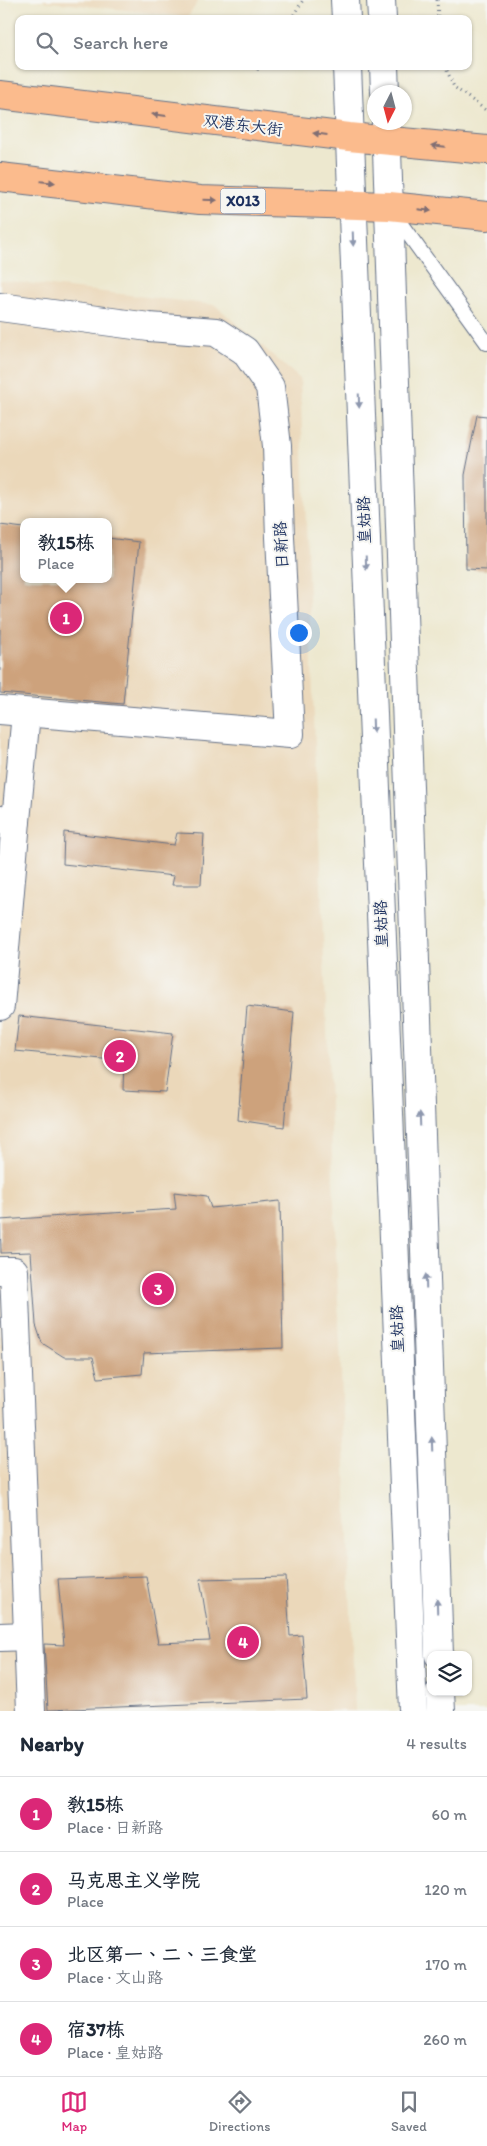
<!DOCTYPE html>
<html lang="en">
<head>
<meta charset="utf-8">
<style>
	:root { --surface:#fff; --page:#f6f6f7; --text:#1f2937; --muted:#747a83; --line:#e0e1e3; --accent:#db2777 }
	body { margin:0; font-family:Itim,"LXGW WenKai TC",sans-serif; background:var(--page); color:var(--text) }
	.controls { position:absolute; right:15px; bottom:15px; display:grid; overflow:hidden; border-radius:10px; box-shadow:0 1px 4px #0004 }
	.controls button { width:45px; height:45px; display:grid; place-items:center; padding:0; border:0; border-bottom:1px solid var(--line); background:var(--surface); color:var(--text); font:25px sans-serif }
	.compass { position:absolute; left:367px; top:85px; width:45px; height:45px; border-radius:50%; background:var(--surface); box-shadow:0 1px 4px #0004; rotate:186deg }
	.you { position:absolute; left:298px; top:632px; width:18px; height:18px; margin:-12px; border:4px solid #fff; border-radius:50%; background:#1a73e8; box-shadow:0 0 0 8px #1a73e833 }
	.badge { display:grid; place-items:center; width:32px; height:32px; border-radius:50%; background:var(--accent); color:#fff; font-size:16px; font-weight:700 }
	.pin { position:absolute; translate:-50% -50%; border:2px solid #fff; box-shadow:0 1px 5px #0006 }
	.popup { position:absolute; left:20px; top:518px; width:92px; height:65px; box-sizing:border-box; display:grid; place-content:center; border-radius:10px; background:var(--surface); filter:drop-shadow(0 1px 4px #0005); font-size:16px; white-space:nowrap; color:var(--muted) }
	.popup b { font-size:19px; color:var(--text) }
	.popup::after { content:''; position:absolute; left:50%; top:100%; margin-left:-10px; border:10px solid transparent; border-top-color:var(--surface) }
	.list { margin:0; padding:0; list-style:none }
	h2 { display:flex; justify-content:space-between; align-items:center; height:65px; margin:0; padding:0 20px; font-size:21px }
	h2 small { font-size:16px; font-weight:400; color:var(--muted) }
	.list li { display:grid; grid-template-columns:32px 1fr auto; gap:15px; align-items:center; box-sizing:border-box; height:75px; padding:0 20px; border-top:1px solid var(--line) }
	.list b { display:block; font-size:19px; white-space:nowrap }
	.list p { margin:0; font-size:16px; white-space:nowrap; color:var(--muted) }
	.list em { font-size:16px; font-style:normal; color:var(--muted) }
	.icon { flex:none; width:28px; height:28px; fill:none; stroke:currentColor; stroke-width:2; stroke-linecap:round; stroke-linejoin:round }
	.map { position:relative; flex:none; width:487px; height:1711px; overflow:hidden }
	.search { position:absolute; background:var(--surface); box-shadow:0 1px 4px #0004; left:15px; right:15px; top:15px; height:55px; display:flex; align-items:center; gap:12px; box-sizing:border-box; padding:0 18px; border-radius:10px; color:var(--muted); font-size:19px }
	.sheet { height:365px; background:var(--surface) }
	nav { display:flex; justify-content:space-around; align-items:center; box-sizing:border-box; height:70px; border-top:1px solid var(--line); background:var(--surface); font-size:14px; color:var(--muted) }
	nav a { display:grid; justify-items:center; gap:2px }
	nav .on { color:var(--accent) }
	.map>svg:first-child { display:block }
</style>
</head>
<body>
<div class="map">
<svg width="487" height="1711" viewBox="0 0 487 1711">
	<rect width="100%" height="100%" fill="#f6f6f2"/>
	<filter id="ink" filterUnits="userSpaceOnUse"><feTurbulence type="fractalNoise" baseFrequency=".02" numOctaves="2"/><feDisplacementMap in="SourceGraphic" scale="10" xChannelSelector="R" yChannelSelector="G"/><feConvolveMatrix kernelMatrix="1 2 1 2 8 2 1 2 1" color-interpolation-filters="sRGB"/></filter>
	<filter id="wash" filterUnits="userSpaceOnUse"><feTurbulence type="fractalNoise" baseFrequency=".0096" numOctaves="4" result="noise"/><feDisplacementMap in="SourceGraphic" scale="20" xChannelSelector="R" yChannelSelector="G"/><feGaussianBlur stdDeviation="1.12" result="paint"/><feColorMatrix in="noise" values="0 0 0 0 0 0 0 0 0 0 0 0 0 0 0 0 0 1.4 0 .05"/><feComposite in="paint" operator="in"/></filter>
	<g filter="url(#wash)">
		<rect width="100%" height="100%" fill="#ede8cf"/>
		<!-- built -->
		<g fill="#ebd8ba" fill-rule="evenodd">
			<path d="M 34,0 L 199,0 L 188,17 Z"/>
			<path d="M 0,280 L 215,305 L 300,379 L 355,1711 L 0,1711 ZM 23,522 L 108,522 L 108,579 L 23,579 Z"/>
		</g>
		<g id="blocks">
			<!-- building -->
			<g fill="#cda27c">
				<path d="M 477,415 L 487,416 L 487,570 L 466,569 L 465,475 Z"/>
				<path d="M 0,525 L 24,528 L 24,579 L 108,579 L 108,538 L 139,542 L 123,704 L 0,693 Z"/>
				<path d="M 64,832 L 174,845 L 177,833 L 204,834 L 201,885 L 172,885 L 174,876 L 63,864 Z"/>
				<path d="M 247,1006 L 294,1012 L 284,1127 L 238,1120 Z"/>
				<path d="M 19,1016 L 173,1033 L 165,1092 L 123,1090 L 124,1061 L 15,1051 Z"/>
				<path d="M 174,1192 L 207,1196 L 211,1208 L 280,1201 L 283,1348 L 144,1353 L 142,1374 L 98,1378 L 93,1357 L 64,1357 L 42,1343 L 36,1325 L 31,1252 L 1,1253 L 0,1220 L 176,1209 Z"/>
				<path d="M 146,1576 L 158,1643 L 210,1641 L 200,1579 L 286,1577 L 290,1636 L 302,1635 L 307,1699 L 48,1710 L 44,1644 L 64,1645 L 58,1579 Z"/>
			</g>
		</g>
	</g>
	<g filter="url(#ink)">
		<use href="#blocks" fill-opacity="0" stroke="#647086" stroke-width="1"/>
		<g fill="none" stroke-linecap="round" stroke-linejoin="round">
			<defs>
				<path id="service" d="M 393,213 L 487,343"/>
				<g id="minor">
					<path d="M 0,307 L 149,327 L 216,332 L 245,351 L 270,387 L 277,446 L 280,537 L 290,734 L 0,710"/>
					<path d="M 0,820 L 16,821 L 26,713"/>
					<path d="M 0,1006 L 16,821"/>
					<path d="M 0,1271 L 14,1271 L 31,1711"/>
					<path d="M 0,1637 L 28,1636"/>
				</g>
				<g id="tertiary">
					<path d="M 345,0 L 346,19"/>
					<path d="M 381,0 L 382,19"/>
					<path d="M 347,66 L 413,1711"/>
					<path d="M 384,66 L 385,92"/>
					<path d="M 386,122 L 439,1655"/>
					<path d="M 440,1692 L 441,1711"/>
				</g>
				<g id="primary">
					<path d="M 0,95 L 349,137 L 487,150"/>
					<path d="M 0,177 L 200,200 L 389,206 L 487,216"/>
				</g>
			</defs>
			<!-- service casing -->
			<use href="#service" stroke="#647086" stroke-width="16"/>
			<!-- minor casing -->
			<use href="#minor" stroke="#647086" stroke-width="30"/>
			<!-- tertiary casing -->
			<use href="#tertiary" stroke="#647086" stroke-width="30"/>
			<!-- primary casing -->
			<use href="#primary" stroke="#647086" stroke-width="30"/>
			<!-- path -->
			<g stroke="#647086" stroke-width="3" stroke-dasharray="1 4" stroke-linecap="butt">
				<path d="M 437,0 L 438,19"/>
				<path d="M 291,19 L 303,0"/>
				<path d="M 445,66 L 454,87 L 487,111"/>
				<path d="M 257,70 L 260,66"/>
			</g>
			<!-- service -->
			<use href="#service" stroke="#fff" stroke-width="14"/>
			<!-- minor -->
			<use href="#minor" stroke="#fff" stroke-width="28"/>
			<!-- tertiary -->
			<use href="#tertiary" stroke="#fff" stroke-width="28"/>
			<!-- primary -->
			<use href="#primary" stroke="#fbbb8d" stroke-width="28"/>
		</g>
		<!-- one-way arrows -->
		<defs><path id="oneway-solid" d="M-6-.8H1V-3.2L6.5 0L1 3.2V.8H-6Z" transform="scale(1.25)"/></defs>
		<g fill="#806e73">
			<use href="#oneway-solid" transform="translate(159 115) rotate(-173)"/>
			<use href="#oneway-solid" transform="translate(320 134) rotate(-173)"/>
			<use href="#oneway-solid" transform="translate(438 146) rotate(-174)"/>
			<use href="#oneway-solid" transform="translate(48 182) rotate(6)"/>
			<use href="#oneway-solid" transform="translate(210 200) rotate(2)"/>
			<use href="#oneway-solid" transform="translate(425 210) rotate(6)"/>
		</g>
		<g fill="#8d97ae">
			<use href="#oneway-solid" transform="translate(353 239) rotate(88)"/>
			<use href="#oneway-solid" transform="translate(359 401) rotate(88)"/>
			<use href="#oneway-solid" transform="translate(366 563) rotate(88)"/>
			<use href="#oneway-solid" transform="translate(373 726) rotate(88)"/>
			<use href="#oneway-solid" transform="translate(420 1119) rotate(-92)"/>
			<use href="#oneway-solid" transform="translate(426 1281) rotate(-92)"/>
			<use href="#oneway-solid" transform="translate(432 1444) rotate(-92)"/>
			<use href="#oneway-solid" transform="translate(437 1606) rotate(-92)"/>
		</g>
	</g>
	<g text-anchor="middle" dominant-baseline="central" stroke-width="4" stroke-linejoin="round" paint-order="stroke">
		<!-- shield labels -->
		<rect fill="#f6f6f2" stroke="#5d6b8a" stroke-width="1" x="220.5" y="188.5" width="45" height="25" rx="4"/>
		<g font-size="15" font-weight="bold" fill="#1b2f5e">
			<text x="243" y="201">X013</text>
		</g>
		<!-- street labels -->
		<g font-size="16" fill="#1b2f5e" stroke="#f6f6f2">
			<text transform="translate(243 125) rotate(7)">双港东大街</text>
			<text transform="translate(364 520) rotate(-92)">皇姑路</text>
			<text transform="translate(281 545) rotate(-93)">日新路</text>
			<text transform="translate(381 924) rotate(-92)">皇姑路</text>
			<text transform="translate(397 1329) rotate(-92)">皇姑路</text>
		</g>
	</g>
</svg>
<div class="controls">
<button><svg class="icon" aria-label="layers" viewBox="0 0 24 24"><path d="M12 4l9 5-9 5-9-5zM3 14l9 5 9-5"/></svg></button>
</div>
<svg class="compass" viewBox="-18 -18 36 36"><path d="M0-13l5 13h-10z" fill="#e53935"/><path d="M0 13l5-13h-10z" fill="#747a83"/></svg>
<div class="you"></div>
<div class="pin badge" style="left:66px;top:618px">1</div>
<div class="popup"><b>教15栋</b>Place</div>
<div class="pin badge" style="left:120px;top:1056px">2</div>
<div class="pin badge" style="left:158px;top:1289px">3</div>
<div class="pin badge" style="left:243px;top:1642px">4</div>
<div class="search"><svg class="icon" aria-label="search" viewBox="0 0 24 24"><circle cx="10" cy="10" r="6"/><path d="M15 15l6 6"/></svg>Search here</div>
</div>
<section class="sheet">
<h2>Nearby<small>4 results</small></h2>
<ul class="list">
<li><span class="badge">1</span><div><b>教15栋</b><p>Place · 日新路</p></div><em>60 m</em></li>
<li><span class="badge">2</span><div><b>马克思主义学院</b><p>Place</p></div><em>120 m</em></li>
<li><span class="badge">3</span><div><b>北区第一、二、三食堂</b><p>Place · 文山路</p></div><em>170 m</em></li>
<li><span class="badge">4</span><div><b>宿37栋</b><p>Place · 皇姑路</p></div><em>260 m</em></li>
</ul>
</section>
<nav>
<a class="on"><svg class="icon" aria-label="map" viewBox="0 0 24 24"><path d="M3 6l6-2 6 2 6-2v14l-6 2-6-2-6 2zM9 4v14M15 6v14"/></svg>Map</a>
<a><svg class="icon" aria-label="directions" viewBox="0 0 24 24"><path d="M12 3l9 9-9 9-9-9zM9 14v-3h6M13 9l2 2-2 2"/></svg>Directions</a>
<a><svg class="icon" aria-label="saved" viewBox="0 0 24 24"><path d="M7 4h10v16l-5-4-5 4z"/></svg>Saved</a>
</nav>
</body>
</html>
